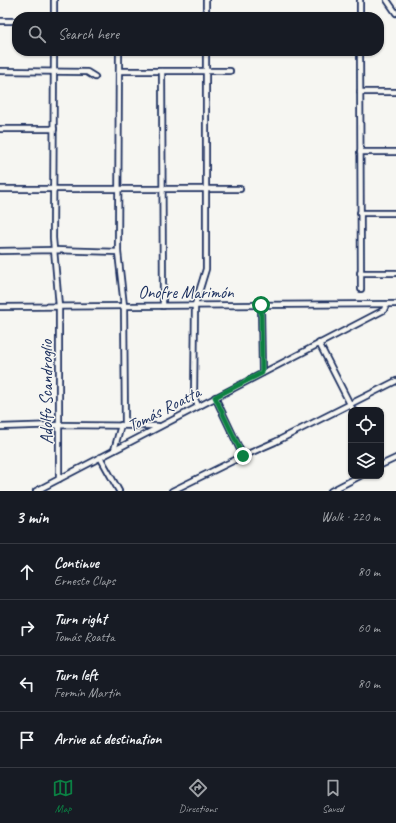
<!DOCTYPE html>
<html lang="en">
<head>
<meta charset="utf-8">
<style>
	:root { --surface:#171b24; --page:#242831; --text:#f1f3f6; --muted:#9ea1a6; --line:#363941; --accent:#0b8043 }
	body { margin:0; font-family:Caveat,sans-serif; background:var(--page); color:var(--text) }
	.controls { position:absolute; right:12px; bottom:12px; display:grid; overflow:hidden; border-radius:8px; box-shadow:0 1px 3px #0004 }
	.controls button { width:36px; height:36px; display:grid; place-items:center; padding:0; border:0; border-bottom:1px solid var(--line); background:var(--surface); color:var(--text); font:20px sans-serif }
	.stop { position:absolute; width:12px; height:12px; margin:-9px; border:3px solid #0b8043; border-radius:50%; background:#fff }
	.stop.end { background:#0b8043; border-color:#fff; box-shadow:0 1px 4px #0008 }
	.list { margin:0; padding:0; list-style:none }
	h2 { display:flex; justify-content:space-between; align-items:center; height:52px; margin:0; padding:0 16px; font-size:17px }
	h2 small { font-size:13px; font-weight:400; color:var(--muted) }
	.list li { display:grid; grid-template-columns:26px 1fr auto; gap:12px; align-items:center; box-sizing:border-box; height:56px; padding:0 16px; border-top:1px solid var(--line) }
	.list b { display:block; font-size:15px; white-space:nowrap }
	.list p { margin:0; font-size:13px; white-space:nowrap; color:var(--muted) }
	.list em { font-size:13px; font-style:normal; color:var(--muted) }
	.icon { flex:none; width:22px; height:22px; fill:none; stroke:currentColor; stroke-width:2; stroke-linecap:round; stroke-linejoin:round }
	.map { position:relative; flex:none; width:396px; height:491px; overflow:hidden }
	.search { position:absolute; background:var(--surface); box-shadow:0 1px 3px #0004; left:12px; right:12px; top:12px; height:44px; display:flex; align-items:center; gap:10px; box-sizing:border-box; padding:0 14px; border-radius:16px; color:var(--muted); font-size:15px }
	.sheet { height:276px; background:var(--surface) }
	nav { display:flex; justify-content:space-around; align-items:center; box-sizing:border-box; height:56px; border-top:1px solid var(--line); background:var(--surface); font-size:11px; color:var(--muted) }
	nav a { display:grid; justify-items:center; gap:2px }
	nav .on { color:var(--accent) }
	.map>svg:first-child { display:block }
</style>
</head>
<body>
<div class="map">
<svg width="396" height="491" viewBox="0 0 396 491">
	<rect width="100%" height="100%" fill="#f6f6f2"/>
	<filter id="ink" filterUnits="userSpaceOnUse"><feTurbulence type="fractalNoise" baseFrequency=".025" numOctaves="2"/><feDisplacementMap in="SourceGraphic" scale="8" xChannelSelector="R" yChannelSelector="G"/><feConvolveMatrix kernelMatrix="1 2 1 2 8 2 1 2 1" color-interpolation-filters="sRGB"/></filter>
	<g filter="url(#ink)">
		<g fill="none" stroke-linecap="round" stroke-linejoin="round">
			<defs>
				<g id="minor">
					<path d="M 54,0 L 54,17"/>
					<path d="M 360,0 L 360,17"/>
					<path d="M 387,0 L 396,13"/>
					<path d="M 206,17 L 206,0"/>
					<path d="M 0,21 L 17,21"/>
					<path d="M 54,51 L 53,238 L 59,306 L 59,479"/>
					<path d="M 119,51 L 118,252 L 124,306 L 125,425"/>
					<path d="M 360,51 L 361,289"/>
					<path d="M 0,71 L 87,72 L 95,77"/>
					<path d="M 119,71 L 230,71"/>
					<path d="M 162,71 L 163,306"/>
					<path d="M 360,92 L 396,92"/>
					<path d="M 0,129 L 54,129"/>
					<path d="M 360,152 L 396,152"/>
					<path d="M 0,189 L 240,189"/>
					<path d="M 360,213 L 396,213"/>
					<path d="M 0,251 L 54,250 L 118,252"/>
					<path d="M 360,273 L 396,273"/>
					<path d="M 261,305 L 262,373"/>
					<path d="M 0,307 L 396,304"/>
					<path d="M 319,343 L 353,410"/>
					<path d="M 215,397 L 243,456"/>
					<path d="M 198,406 L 194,397 L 195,305 L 206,269 L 206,51"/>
					<path d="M 0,427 L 59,425 L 158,426"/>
					<path d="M 114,450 L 121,425"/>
					<path d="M 100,457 L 119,491"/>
					<path d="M 381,465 L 396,458"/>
					<path d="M 36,491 L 384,310 L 386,305"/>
					<path d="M 172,491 L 243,456 L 275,442 L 396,381"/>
					<path d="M 331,491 L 360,476"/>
				</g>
			</defs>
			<!-- minor casing -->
			<use href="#minor" stroke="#1b2f5e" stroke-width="8"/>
			<!-- minor -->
			<use href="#minor" stroke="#f6f6f2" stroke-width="4.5"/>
		</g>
	</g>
	<g fill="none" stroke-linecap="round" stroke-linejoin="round" filter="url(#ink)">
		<!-- route -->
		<path stroke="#0b8043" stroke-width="5" d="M 243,456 L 215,397 L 262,373 L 261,305"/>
	</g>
	<g text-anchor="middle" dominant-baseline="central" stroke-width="3" stroke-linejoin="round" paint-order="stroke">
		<!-- street labels -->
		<g font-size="17" fill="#1b2f5e" stroke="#f6f6f2">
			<text x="186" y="292">Onofre Marimón</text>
			<text transform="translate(46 392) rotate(-90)">Adolfo Scandroglio</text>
			<text transform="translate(164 409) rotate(-27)">Tomás Roatta</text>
		</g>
	</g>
</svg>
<div class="controls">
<button><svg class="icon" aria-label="locate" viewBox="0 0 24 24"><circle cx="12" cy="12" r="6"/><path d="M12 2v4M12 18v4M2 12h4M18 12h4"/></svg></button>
<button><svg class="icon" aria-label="layers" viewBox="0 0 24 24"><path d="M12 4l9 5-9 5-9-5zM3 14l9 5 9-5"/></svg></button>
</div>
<div class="stop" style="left:261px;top:305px"></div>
<div class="stop end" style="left:243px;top:456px"></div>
<div class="search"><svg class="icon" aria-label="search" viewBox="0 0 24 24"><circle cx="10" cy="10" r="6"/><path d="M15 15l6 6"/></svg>Search here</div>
</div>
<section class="sheet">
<h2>3 min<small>Walk · 220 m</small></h2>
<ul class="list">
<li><svg class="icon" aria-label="ahead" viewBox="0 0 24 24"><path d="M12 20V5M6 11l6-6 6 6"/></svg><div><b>Continue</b><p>Ernesto Claps</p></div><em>80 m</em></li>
<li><svg class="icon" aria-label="right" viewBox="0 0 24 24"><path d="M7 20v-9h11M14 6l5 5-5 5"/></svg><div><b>Turn right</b><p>Tomás Roatta</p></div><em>60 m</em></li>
<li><svg class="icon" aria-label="left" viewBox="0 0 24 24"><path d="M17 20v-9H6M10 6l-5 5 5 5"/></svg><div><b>Turn left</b><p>Fermín Martín</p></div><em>80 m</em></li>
<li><svg class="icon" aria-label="arrive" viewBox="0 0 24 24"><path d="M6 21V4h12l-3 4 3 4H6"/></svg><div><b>Arrive at destination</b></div></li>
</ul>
</section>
<nav>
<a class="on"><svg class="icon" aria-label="map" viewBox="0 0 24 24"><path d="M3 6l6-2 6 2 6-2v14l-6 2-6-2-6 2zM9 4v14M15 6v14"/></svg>Map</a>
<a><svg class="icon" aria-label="directions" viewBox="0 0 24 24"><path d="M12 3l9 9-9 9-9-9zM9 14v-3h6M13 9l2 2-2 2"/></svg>Directions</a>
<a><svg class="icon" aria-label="saved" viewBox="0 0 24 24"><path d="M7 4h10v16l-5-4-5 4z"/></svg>Saved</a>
</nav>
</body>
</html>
